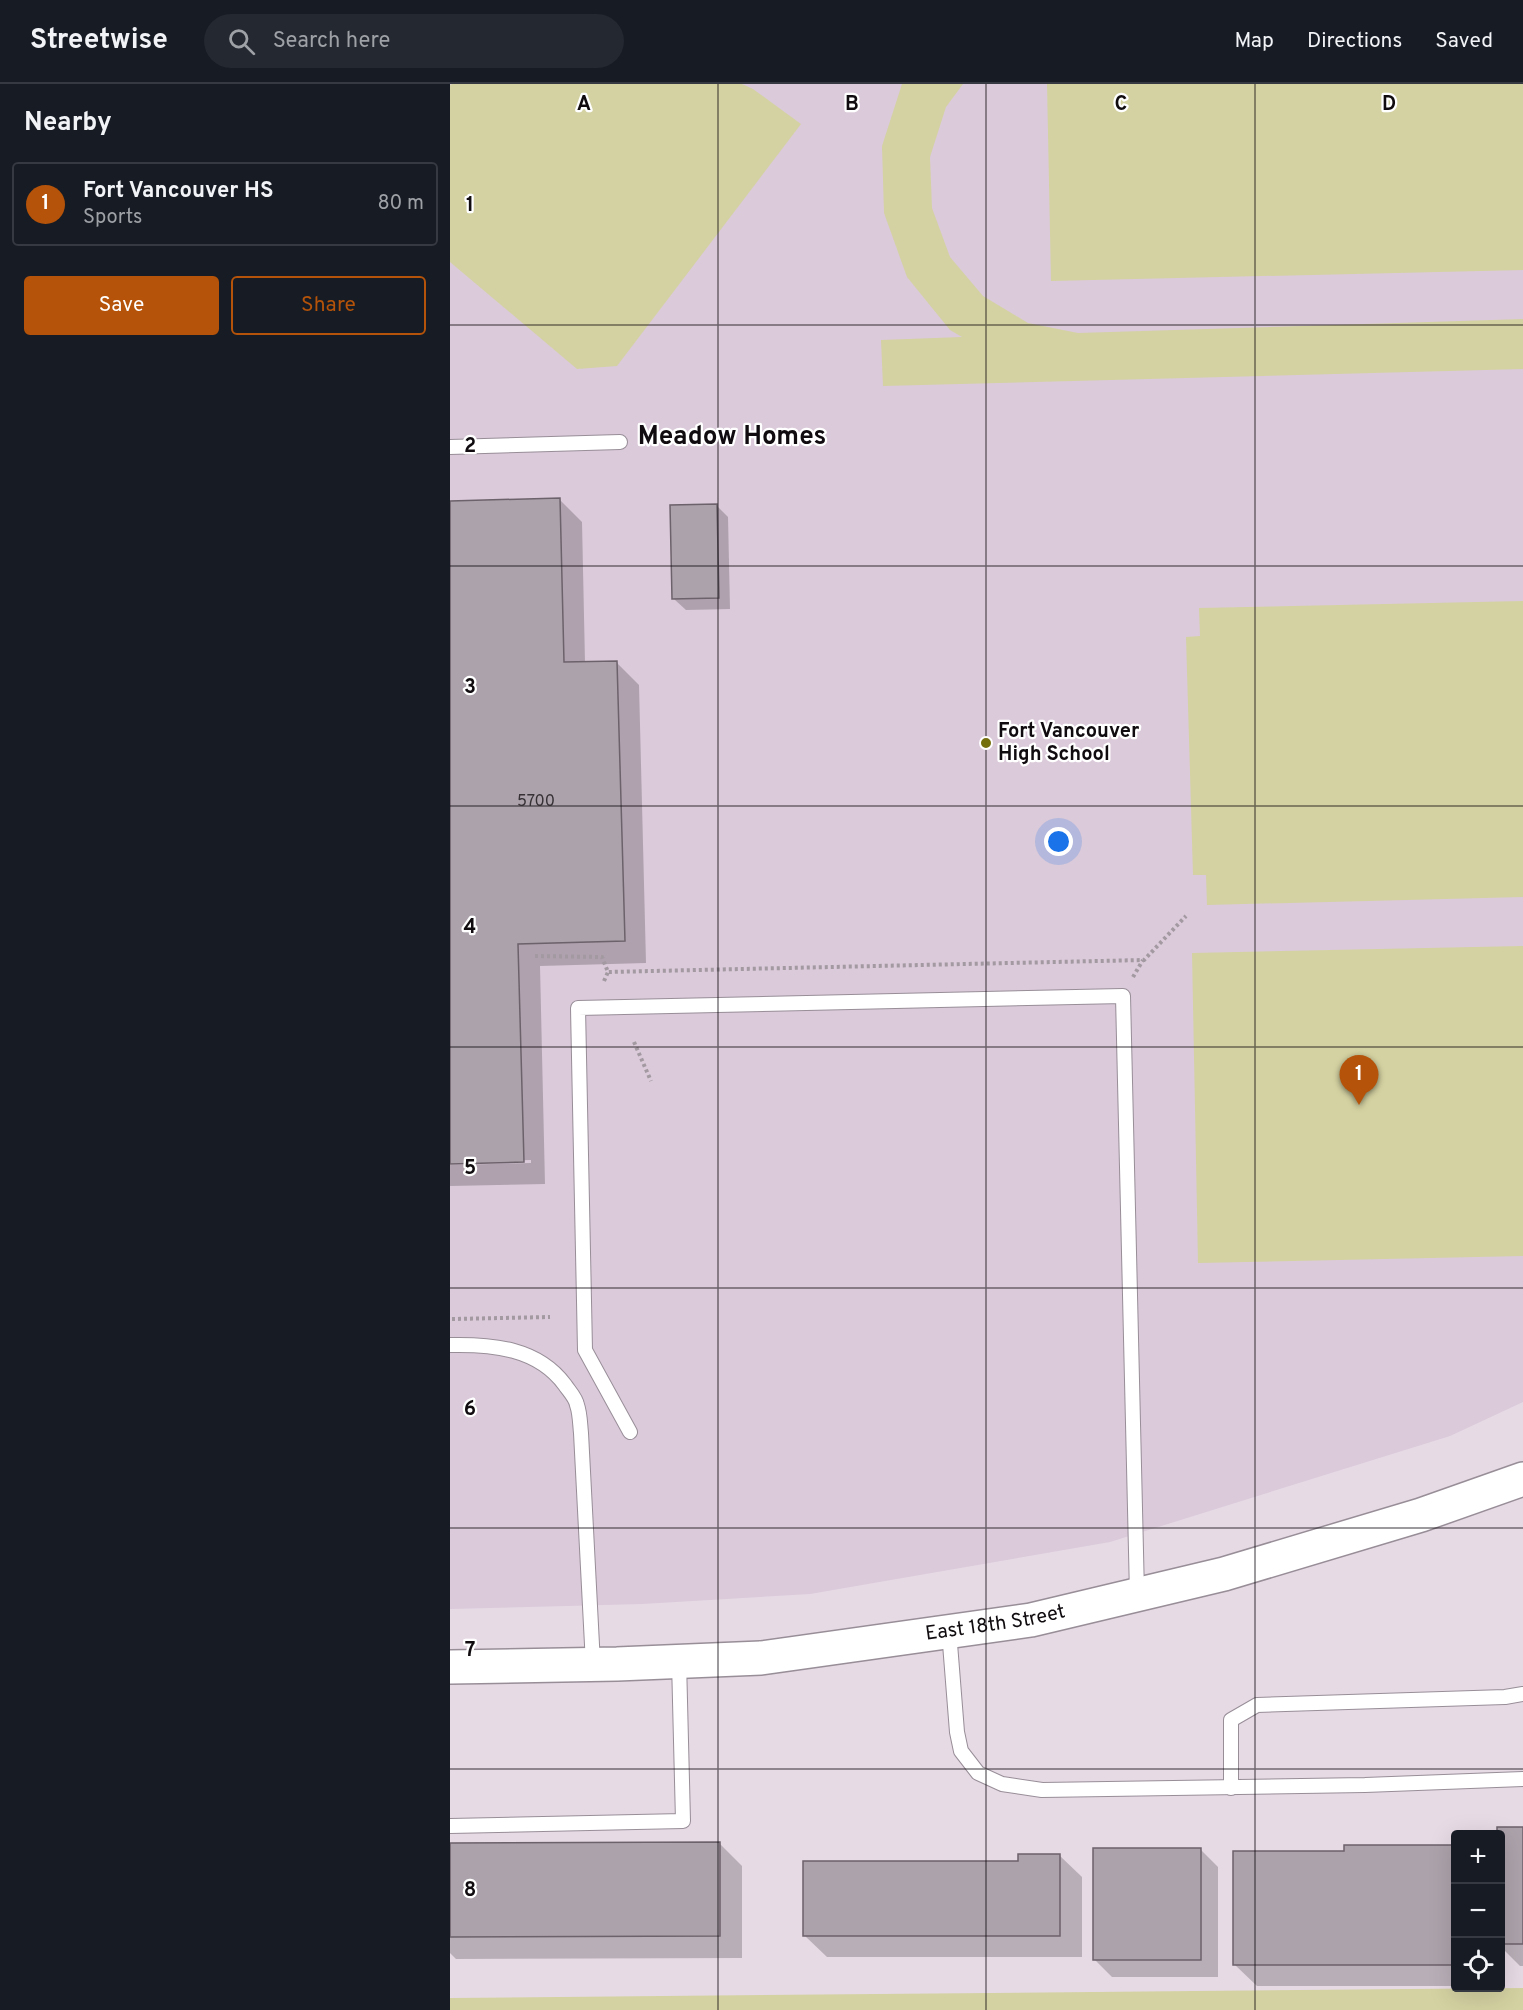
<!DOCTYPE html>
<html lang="en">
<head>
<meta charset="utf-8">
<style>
	:root { --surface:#171b24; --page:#242831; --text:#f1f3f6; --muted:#9ea1a6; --line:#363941; --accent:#b45309 }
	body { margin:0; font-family:Overpass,sans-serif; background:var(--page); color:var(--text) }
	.controls { position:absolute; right:18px; bottom:18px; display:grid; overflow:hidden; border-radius:6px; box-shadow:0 6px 24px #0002 }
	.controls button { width:54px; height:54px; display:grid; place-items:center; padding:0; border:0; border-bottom:2px solid var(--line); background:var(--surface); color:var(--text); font:30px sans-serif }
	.you { position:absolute; left:609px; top:758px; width:21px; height:21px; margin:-15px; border:4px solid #fff; border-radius:50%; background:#1a73e8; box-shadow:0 0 0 9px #1a73e833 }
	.badge { display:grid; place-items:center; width:39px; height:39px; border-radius:50%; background:var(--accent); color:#fff; font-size:20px; font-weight:700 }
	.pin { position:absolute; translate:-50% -50px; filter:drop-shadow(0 2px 3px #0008) }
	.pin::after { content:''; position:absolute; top:32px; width:21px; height:18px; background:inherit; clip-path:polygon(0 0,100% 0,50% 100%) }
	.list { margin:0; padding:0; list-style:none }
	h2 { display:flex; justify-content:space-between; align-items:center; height:78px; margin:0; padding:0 24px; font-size:26px }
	h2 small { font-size:20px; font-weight:400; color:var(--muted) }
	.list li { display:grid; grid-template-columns:39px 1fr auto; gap:18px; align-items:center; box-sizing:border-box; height:84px; margin:0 12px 12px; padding:0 12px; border:2px solid var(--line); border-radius:6px }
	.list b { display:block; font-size:22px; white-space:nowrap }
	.list p { margin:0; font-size:20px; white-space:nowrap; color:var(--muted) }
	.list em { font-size:20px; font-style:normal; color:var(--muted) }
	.actions { display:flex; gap:12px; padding:18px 24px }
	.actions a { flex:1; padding:14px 0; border:2px solid var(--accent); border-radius:6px; text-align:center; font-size:21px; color:var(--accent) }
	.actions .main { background:var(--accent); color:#fff }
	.icon { flex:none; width:33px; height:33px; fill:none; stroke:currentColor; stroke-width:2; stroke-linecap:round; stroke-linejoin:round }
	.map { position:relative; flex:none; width:1073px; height:1926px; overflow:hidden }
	header { display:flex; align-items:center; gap:36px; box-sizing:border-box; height:84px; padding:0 30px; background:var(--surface); border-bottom:2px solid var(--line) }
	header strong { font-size:28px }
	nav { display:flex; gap:33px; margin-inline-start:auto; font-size:21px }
	.search { width:420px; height:54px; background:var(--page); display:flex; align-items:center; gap:15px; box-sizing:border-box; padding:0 21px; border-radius:33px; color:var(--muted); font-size:22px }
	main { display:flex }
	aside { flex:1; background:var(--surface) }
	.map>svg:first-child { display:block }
</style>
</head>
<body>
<header>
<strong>Streetwise</strong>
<div class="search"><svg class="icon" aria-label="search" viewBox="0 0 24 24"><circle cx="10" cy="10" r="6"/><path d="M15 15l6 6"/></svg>Search here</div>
<nav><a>Map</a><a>Directions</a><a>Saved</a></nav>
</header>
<main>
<aside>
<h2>Nearby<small></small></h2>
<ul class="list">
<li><span class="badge">1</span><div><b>Fort Vancouver HS</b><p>Sports</p></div><em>80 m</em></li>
</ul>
<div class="actions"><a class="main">Save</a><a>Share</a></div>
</aside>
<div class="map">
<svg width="1073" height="1926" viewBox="0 0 1073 1926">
	<rect width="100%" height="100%" fill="#e6dae5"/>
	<!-- built -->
	<path fill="#dbcada" d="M 0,0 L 1073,0 L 1073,1318 L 1000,1352 L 660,1458 L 360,1510 L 192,1520 L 0,1525 Z"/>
	<!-- green -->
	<g fill="#d4d2a2">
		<path d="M 2,0 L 292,0 L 303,5 L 351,40 L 167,282 L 127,285 L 0,178 L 0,1 Z"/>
		<path d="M 452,0 L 513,0 L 496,23 L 480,73 L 482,124 L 500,173 L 533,212 L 578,239 L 628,249 L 1073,235 L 1073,285 L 433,302 L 431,256 L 512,253 L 500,246 L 457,193 L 434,129 L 432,62 Z"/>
		<path d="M 597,0 L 1073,0 L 1073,186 L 601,197 Z"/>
		<path d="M 1073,517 L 1073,813 L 757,821 L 756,791 L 743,791 L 736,553 L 750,552 L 749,524 Z"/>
		<path d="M 1073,862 L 1073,1172 L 748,1179 L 742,869 Z"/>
		<path d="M 1073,1904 L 1073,1926 L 0,1926 L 0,1914 Z"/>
	</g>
	<!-- shadow -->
	<g fill="#0003">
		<path d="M 109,415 L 132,438 L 135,579 L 167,579 L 189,601 L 196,879 L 90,882 L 95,1100 L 0,1102 L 0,1081 L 81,1079 L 81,1076 L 0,1078 L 0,418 Z"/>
		<path d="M 266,421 L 278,433 L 280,525 L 236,526 L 224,515 Z"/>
		<path d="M 1048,1744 L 1073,1744 L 1073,1882 L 1070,1882 L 1050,1862 L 1050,1750 L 1048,1750 Z"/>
		<path d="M 0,1760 L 270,1760 L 292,1782 L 292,1874 L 6,1875 L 0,1869 Z"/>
		<path d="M 1006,1763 L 1006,1902 L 807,1902 L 784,1880 L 896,1769 Z"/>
		<path d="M 751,1766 L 768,1783 L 768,1893 L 662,1893 L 645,1876 Z"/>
		<path d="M 609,1771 L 632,1793 L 632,1873 L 377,1873 L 354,1851 Z"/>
	</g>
	<!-- building -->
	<g fill="#aca2ab" stroke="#6c626b" stroke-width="1.5">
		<path d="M 110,414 L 114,578 L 167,577 L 175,857 L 68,860 L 74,1078 L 0,1080 L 0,417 Z"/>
		<path d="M 267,420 L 269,514 L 222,515 L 220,421 Z"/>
		<path d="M 1047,1743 L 1073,1743 L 1073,1860 L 1050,1860 L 1050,1750 L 1047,1750 Z"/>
		<path d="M 270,1758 L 270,1852 L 0,1853 L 0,1759 Z"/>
		<path d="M 894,1761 L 1006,1761 L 1006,1881 L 783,1881 L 783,1767 L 894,1767 Z"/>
		<rect x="643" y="1764" width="108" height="112"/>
		<path d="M 568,1770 L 610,1770 L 610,1852 L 353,1852 L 353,1777 L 568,1777 Z"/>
	</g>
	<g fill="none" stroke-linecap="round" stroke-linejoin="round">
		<defs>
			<g id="service">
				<path d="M 0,363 L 170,358"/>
				<path d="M 0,1261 C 42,1260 88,1264 115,1301 C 119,1307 126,1314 127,1321 C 130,1329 130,1340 131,1349 L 143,1580"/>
				<path d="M 180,1348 L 135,1266 L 128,924 L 673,912 L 687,1510"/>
				<path d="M 499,1547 L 507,1648 L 511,1667 L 528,1689 L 552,1700 L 592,1706 L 915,1701 L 1073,1695"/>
				<path d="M 781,1704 L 781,1636 L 807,1621 L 1055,1613 L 1073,1610"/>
				<path d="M 0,1742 L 233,1737 L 229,1577"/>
			</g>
			<g id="tertiary">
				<path id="s1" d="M 0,1583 L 167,1580 L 311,1574 L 581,1536 L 774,1490 L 971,1431 L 1073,1395"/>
			</g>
		</defs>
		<!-- service casing -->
		<use href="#service" stroke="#988e98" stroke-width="16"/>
		<!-- tertiary casing -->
		<use href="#tertiary" stroke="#988e98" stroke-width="36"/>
		<!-- path -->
		<g stroke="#a299a1" stroke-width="4" stroke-dasharray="3 3" stroke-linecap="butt">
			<path d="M 85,872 L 152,873 L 158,888 L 694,876 L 736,832"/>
			<path d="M 683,893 L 693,876"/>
			<path d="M 154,897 L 158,888"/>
			<path d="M 184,958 L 201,997"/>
			<path d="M 2,1235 L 100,1233"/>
		</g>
		<!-- service -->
		<use href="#service" stroke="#fff" stroke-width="14"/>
		<!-- tertiary -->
		<use href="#tertiary" stroke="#fff" stroke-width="33"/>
	</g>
	<!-- grid -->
	<path fill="none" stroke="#0f0b0e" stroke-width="1.5" stroke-opacity="0.55" d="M 268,0 L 268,1926M 536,0 L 536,1926M 805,0 L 805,1926M 0,241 L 1073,241M 0,482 L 1073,482M 0,722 L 1073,722M 0,963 L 1073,963M 0,1204 L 1073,1204M 0,1444 L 1073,1444M 0,1685 L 1073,1685"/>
	<!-- markers -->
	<circle fill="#746e0d" stroke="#fff" stroke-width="2" cx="536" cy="659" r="6"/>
	<g text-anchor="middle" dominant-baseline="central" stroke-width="4.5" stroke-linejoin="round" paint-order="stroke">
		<!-- number labels -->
		<g font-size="16" fill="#363135">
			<text x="86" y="718">5700</text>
		</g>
		<!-- poi labels -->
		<g font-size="20" font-weight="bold" fill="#0f0b0e" stroke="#fff" text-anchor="start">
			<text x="548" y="648">Fort Vancouver<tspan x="548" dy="23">High School</tspan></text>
		</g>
		<!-- street labels -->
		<g font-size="20" fill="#0f0b0e" stroke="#fff">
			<text stroke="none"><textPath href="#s1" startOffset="548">East 18th Street</textPath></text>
		</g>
		<!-- district labels -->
		<g font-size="26" font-weight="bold" fill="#0f0b0e" stroke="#fff">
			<text x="282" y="353">Meadow Homes</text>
		</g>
	</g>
	<g font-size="20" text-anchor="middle" font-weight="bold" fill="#0f0b0e" stroke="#fff" stroke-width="4.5" stroke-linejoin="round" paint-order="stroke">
		<text x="134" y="26">A</text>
		<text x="402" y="26">B</text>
		<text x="671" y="26">C</text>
		<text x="939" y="26">D</text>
		<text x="20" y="127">1</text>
		<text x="20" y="368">2</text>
		<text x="20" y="609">3</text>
		<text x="20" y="849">4</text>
		<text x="20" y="1090">5</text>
		<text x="20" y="1331">6</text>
		<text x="20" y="1572">7</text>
		<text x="20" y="1812">8</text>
	</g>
</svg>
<div class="controls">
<button>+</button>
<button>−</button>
<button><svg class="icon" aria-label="locate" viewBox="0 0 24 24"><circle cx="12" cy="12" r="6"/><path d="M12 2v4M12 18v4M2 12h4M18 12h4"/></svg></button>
</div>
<div class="you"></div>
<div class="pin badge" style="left:909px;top:1021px">1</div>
</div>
</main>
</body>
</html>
